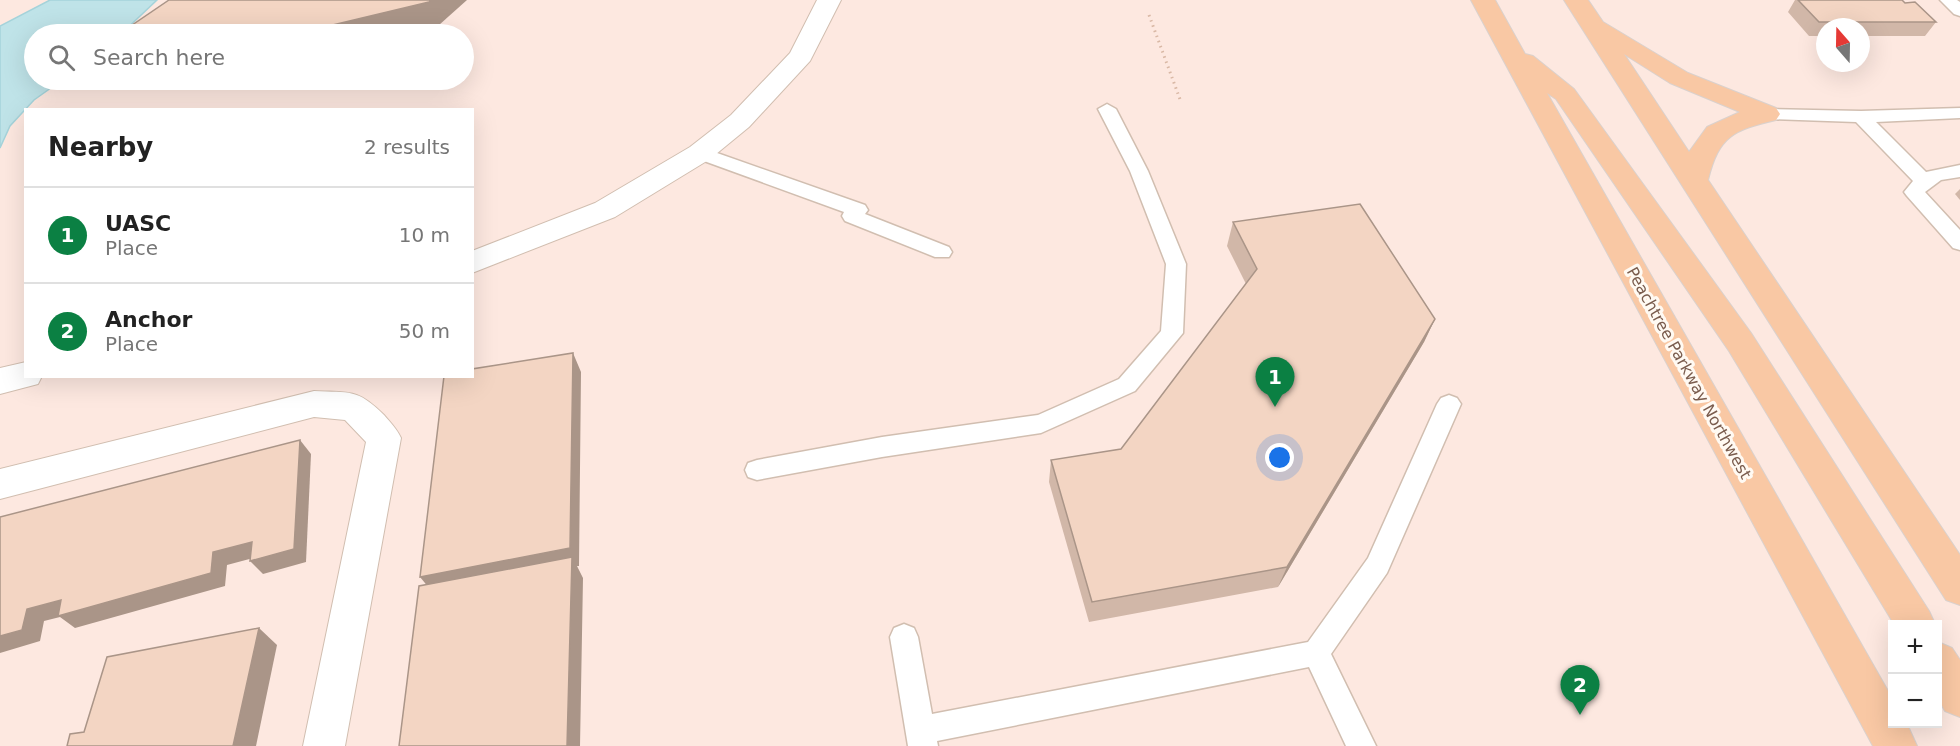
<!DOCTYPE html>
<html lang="en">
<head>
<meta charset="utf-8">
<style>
	:root { --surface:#fff; --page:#f6f6f6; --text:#222; --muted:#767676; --line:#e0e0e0; --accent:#0b8043 }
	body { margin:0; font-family:"DejaVu Sans",sans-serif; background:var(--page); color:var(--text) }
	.controls { position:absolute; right:18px; bottom:18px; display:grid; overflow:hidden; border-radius:0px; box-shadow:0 6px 24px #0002 }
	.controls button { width:54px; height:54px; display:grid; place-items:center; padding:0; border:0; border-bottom:2px solid var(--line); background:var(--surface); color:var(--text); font:30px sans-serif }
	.compass { position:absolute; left:1816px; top:18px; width:54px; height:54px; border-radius:50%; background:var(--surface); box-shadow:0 6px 24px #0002; rotate:340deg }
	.you { position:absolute; left:1280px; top:458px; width:21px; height:21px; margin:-15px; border:4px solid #fff; border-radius:50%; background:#1a73e8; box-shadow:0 0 0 9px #1a73e833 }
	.badge { display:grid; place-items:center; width:39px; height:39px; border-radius:50%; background:var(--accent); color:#fff; font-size:20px; font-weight:700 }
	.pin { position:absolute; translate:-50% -50px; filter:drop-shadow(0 2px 3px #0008) }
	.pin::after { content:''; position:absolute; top:32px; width:21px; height:18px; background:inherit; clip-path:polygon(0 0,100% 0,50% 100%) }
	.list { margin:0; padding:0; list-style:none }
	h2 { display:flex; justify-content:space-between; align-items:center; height:78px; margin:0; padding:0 24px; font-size:26px }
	h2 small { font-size:20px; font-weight:400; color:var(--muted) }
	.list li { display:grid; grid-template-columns:39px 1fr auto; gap:18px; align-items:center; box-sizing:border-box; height:96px; padding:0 24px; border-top:2px solid var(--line) }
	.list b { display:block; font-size:22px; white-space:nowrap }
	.list p { margin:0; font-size:20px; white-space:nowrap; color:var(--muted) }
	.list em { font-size:20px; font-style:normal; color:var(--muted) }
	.icon { flex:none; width:33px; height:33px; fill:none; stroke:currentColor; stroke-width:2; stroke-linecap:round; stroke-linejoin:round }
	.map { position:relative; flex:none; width:1960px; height:746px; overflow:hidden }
	.search { position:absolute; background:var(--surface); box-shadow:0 6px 24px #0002; left:24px; top:24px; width:450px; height:66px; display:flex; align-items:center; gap:15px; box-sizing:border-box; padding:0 21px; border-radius:33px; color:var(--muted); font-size:22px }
	.panel { position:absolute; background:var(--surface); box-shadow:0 6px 24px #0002; left:24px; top:108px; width:450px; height:270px; border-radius:0px }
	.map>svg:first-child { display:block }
</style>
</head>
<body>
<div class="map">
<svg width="1960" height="746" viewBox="0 0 1960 746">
	<rect width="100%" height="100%" fill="#fdf6ec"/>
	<!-- commercial -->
	<path fill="#fde8e0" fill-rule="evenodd" d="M 0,0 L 1960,0 L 1960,746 L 0,746 ZM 1825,27 L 1861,27 L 1861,63 L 1825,63 ZM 34,34 L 464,34 L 464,80 L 34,80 ZM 26,110 L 472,110 L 472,376 L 26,376 ZM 1892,624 L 1938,624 L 1938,724 L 1892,724 Z"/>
	<!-- water -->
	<path fill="#bfe3e8" stroke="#a5d3da" stroke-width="1.5" d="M 50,0 L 157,0 L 121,34 L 34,34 L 34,80 L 62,80 L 34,100 L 10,126 L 0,148 L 0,26 Z"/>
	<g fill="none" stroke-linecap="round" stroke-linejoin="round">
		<defs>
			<g id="service">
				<path d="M 1940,0 L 1957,0 L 1960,2 L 1960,16 L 1954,14 Z"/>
				<path d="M 1107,104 L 1116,109 L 1148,171 L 1186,264 L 1183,333 L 1135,391 L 1041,433 L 882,457 L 757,480 L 748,477 L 745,470 L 748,463 L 757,460 L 882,437 L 1038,415 L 1119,379 L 1161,331 L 1166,264 L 1130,171 L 1098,109 Z"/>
				<path d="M 1960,108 L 1960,118 L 1876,122 L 1926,172 L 1960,165 L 1960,177 L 1941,180 L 1925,192 L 1960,230 L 1960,250 L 1953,248 L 1907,196 L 1904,192 L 1913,181 L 1856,122 L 1767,119 L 1758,114 L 1767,109 L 1861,111 Z"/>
				<path d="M 700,147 L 865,205 L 868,210 L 865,214 L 949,247 L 952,252 L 949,257 L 935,257 L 845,221 L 842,216 L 844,212 L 693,157 L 691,153 Z"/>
				<path d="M 1449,395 L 1457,398 L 1461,404 L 1387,573 L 1331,654 L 1376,746 L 1346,746 L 1309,667 L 937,741 L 938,746 L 908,746 L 890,637 L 894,628 L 904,624 L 914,628 L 918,637 L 932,714 L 1308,642 L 1368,558 L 1437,404 L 1441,398 Z"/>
			</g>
			<g id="minor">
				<path d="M 817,0 L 841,0 L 810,61 L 749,127 L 710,159 L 615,217 L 472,273 L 472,251 L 595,203 L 690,147 L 731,115 L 790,53 Z"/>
				<path d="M 26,362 L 26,376 L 42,376 L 38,384 L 0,394 L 0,368 Z"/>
				<path d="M 314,391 C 350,393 357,388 384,415 C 391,423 397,429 401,438 L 345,746 L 303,746 L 366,442 L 345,420 L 314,417 L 0,499 L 0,469 Z"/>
			</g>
			<g id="trunk">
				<path d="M 1471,0 L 1495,0 L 1525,54 L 1533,56 L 1574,89 L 1751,333 L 1929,611 L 1935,624 L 1894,624 L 1729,351 L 1556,99 L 1547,93 L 1892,698 L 1892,724 L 1907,724 L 1917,746 L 1873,746 Z"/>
				<path d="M 1564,0 L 1588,0 L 1603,22 L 1688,73 L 1776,108 L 1780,114 L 1776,120 C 1734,130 1719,135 1708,180 L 1960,555 L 1960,605 L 1946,600 ZM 1624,54 L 1670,83 L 1740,112 L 1707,127 L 1689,152 Z"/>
				<path d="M 1938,642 L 1952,648 L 1960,660 L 1960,717 L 1945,711 L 1938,698 Z"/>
			</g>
		</defs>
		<!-- service casing -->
		<use href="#service" stroke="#d1beb0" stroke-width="3"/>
		<!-- minor casing -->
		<use href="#minor" stroke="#d1beb0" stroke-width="2"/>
		<!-- trunk casing -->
		<use href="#trunk" stroke="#dad1cd" stroke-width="2"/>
		<!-- path -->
		<path stroke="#d9b8a5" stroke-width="3" stroke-dasharray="1.5 4" stroke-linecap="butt" d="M 1149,15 L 1181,102"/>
		<!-- service -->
		<use href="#service" fill="#fff" fill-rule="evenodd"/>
		<!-- minor -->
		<use href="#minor" fill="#fff" fill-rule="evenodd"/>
		<!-- trunk -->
		<use href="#trunk" fill="#f9c8a4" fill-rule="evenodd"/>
	</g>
	<!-- wall -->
	<g fill="#d1b7a8">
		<path d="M 1795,0 L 1902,0 L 1905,3 L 1936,22 L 1925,36 L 1861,36 L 1861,27 L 1825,27 L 1825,36 L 1809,36 L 1788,12 Z"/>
		<path d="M 171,80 L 218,80 L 197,85 Z"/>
		<path d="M 1960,189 L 1960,200 L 1955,194 Z"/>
		<path d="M 1233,222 L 1435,319 L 1424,342 L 1278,587 L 1089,622 L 1049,482 L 1051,460 L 1121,449 L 1246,284 L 1227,246 Z"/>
	</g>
	<!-- shaded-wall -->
	<g fill="#aa9588">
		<path d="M 431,0 L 467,0 L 439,25 L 399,34 L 295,34 Z"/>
		<path d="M 194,80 L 218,80 L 197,85 Z"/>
		<path d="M 1435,319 L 1424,342 L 1278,587 L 1287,567 Z"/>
		<path d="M 573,353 L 581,372 L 579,566 L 577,566 L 583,578 L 580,746 L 567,746 L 434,594 L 420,577 Z"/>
		<path d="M 300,440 L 311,454 L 306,562 L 263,574 L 250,561 Z"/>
		<path d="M 252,542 L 264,555 L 227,565 L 225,586 L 75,628 L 60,617 L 44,621 L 40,641 L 0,653 L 0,636 L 27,609 L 61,600 L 213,552 Z"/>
		<path d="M 259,628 L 277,645 L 256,746 L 233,746 Z"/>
	</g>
	<!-- building -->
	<g fill="#f3d5c3" stroke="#aa9588" stroke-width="1.5">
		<path d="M 169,0 L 431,0 L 429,2 L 295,34 L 119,34 Z"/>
		<path d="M 1798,0 L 1902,0 L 1905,3 L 1915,2 L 1936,22 L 1819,22 Z"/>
		<path d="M 1360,204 L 1435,319 L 1287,567 L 1092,602 L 1051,460 L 1121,449 L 1257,269 L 1233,222 Z"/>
		<path d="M 573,353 L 570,548 L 420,577 L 444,376 L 472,376 L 472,369 Z"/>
		<path d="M 300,440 L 294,549 L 250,561 L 252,542 L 213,552 L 211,573 L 58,616 L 61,600 L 27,609 L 22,630 L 0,636 L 0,517 Z"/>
		<path d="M 572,557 L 567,746 L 399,746 L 419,586 Z"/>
		<path d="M 259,628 L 233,746 L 67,746 L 70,734 L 84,732 L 107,657 Z"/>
	</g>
	<g text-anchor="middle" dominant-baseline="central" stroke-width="6" stroke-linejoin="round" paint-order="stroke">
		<!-- street labels -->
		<g font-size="16" fill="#7a5c4d" stroke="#fffaf3">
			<text transform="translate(1689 373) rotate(61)">Peachtree Parkway Northwest</text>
		</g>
	</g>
</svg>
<div class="controls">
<button>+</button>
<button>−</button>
</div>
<svg class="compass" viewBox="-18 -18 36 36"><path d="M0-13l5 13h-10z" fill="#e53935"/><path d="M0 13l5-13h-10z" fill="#767676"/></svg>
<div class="you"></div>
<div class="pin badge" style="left:1275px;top:407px">1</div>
<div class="pin badge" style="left:1580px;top:715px">2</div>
<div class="search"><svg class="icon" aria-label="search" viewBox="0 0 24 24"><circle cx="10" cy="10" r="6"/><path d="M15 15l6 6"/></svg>Search here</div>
<section class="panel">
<h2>Nearby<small>2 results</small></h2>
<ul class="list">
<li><span class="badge">1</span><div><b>UASC</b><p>Place</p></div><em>10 m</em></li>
<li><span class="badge">2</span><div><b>Anchor</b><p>Place</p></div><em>50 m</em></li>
</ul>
</section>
</div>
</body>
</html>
